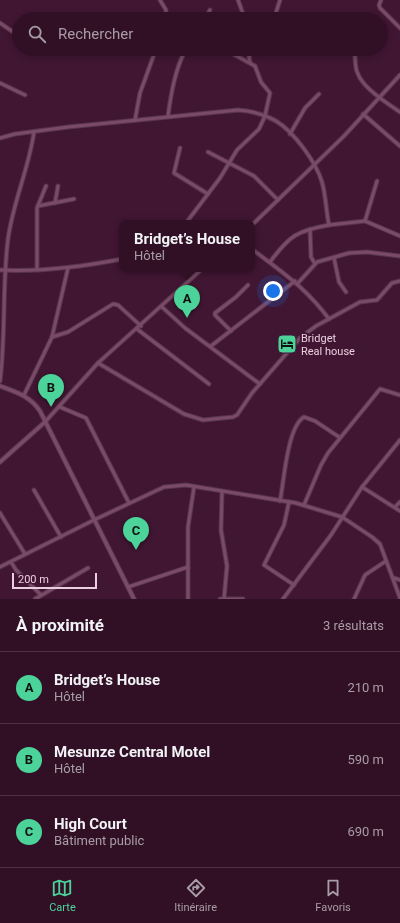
<!DOCTYPE html>
<html lang="fr">
<head>
<meta charset="utf-8">
<style>
	:root { --surface:#311026; --page:#39192e; --text:#f1f3f6; --muted:#a89da7; --line:#4c3043; --accent:#4cd39a }
	body { margin:0; font-family:Roboto,sans-serif; background:var(--page); color:var(--text) }
	.scale { position:absolute; left:12px; bottom:10px; width:85px; box-sizing:border-box; padding-left:4px; border:2px solid #ebcedf; border-top:0; font-size:11px; line-height:14px; white-space:nowrap; color:#ebcedf; -webkit-text-stroke:3px #411633; paint-order:stroke }
	.you { position:absolute; left:273px; top:291px; width:14px; height:14px; margin:-10px; border:3px solid #fff; border-radius:50%; background:#1a73e8; box-shadow:0 0 0 6px #1a73e833 }
	.badge { display:grid; place-items:center; width:26px; height:26px; border-radius:50%; background:var(--accent); color:#111; font-size:13px; font-weight:700 }
	.pin { position:absolute; translate:-50% -33px; filter:drop-shadow(0 1px 2px #0008) }
	.pin::after { content:''; position:absolute; top:21px; width:14px; height:12px; background:inherit; clip-path:polygon(0 0,100% 0,50% 100%) }
	.popup { position:absolute; left:119px; top:220px; width:136px; height:52px; box-sizing:border-box; display:grid; place-content:center; border-radius:8px; background:var(--surface); filter:drop-shadow(0 1px 3px #0005); font-size:13px; white-space:nowrap; color:var(--muted) }
	.popup b { font-size:15px; color:var(--text) }
	.popup::after { content:''; position:absolute; left:50%; top:100%; margin-left:-8px; border:8px solid transparent; border-top-color:var(--surface) }
	.list { margin:0; padding:0; list-style:none }
	h2 { display:flex; justify-content:space-between; align-items:center; height:52px; margin:0; padding:0 16px; font-size:17px }
	h2 small { font-size:13px; font-weight:400; color:var(--muted) }
	.list li { display:grid; grid-template-columns:26px 1fr auto; gap:12px; align-items:center; box-sizing:border-box; height:72px; padding:0 16px; border-top:1px solid var(--line) }
	.list b { display:block; font-size:15px; white-space:nowrap }
	.list p { margin:0; font-size:13px; white-space:nowrap; color:var(--muted) }
	.list em { font-size:13px; font-style:normal; color:var(--muted) }
	.icon { flex:none; width:22px; height:22px; fill:none; stroke:currentColor; stroke-width:2; stroke-linecap:round; stroke-linejoin:round }
	.map { position:relative; flex:none; width:400px; height:599px; overflow:hidden }
	.search { position:absolute; background:var(--surface); box-shadow:0 2px 6px #0003; left:12px; right:12px; top:12px; height:44px; display:flex; align-items:center; gap:10px; box-sizing:border-box; padding:0 14px; border-radius:22px; color:var(--muted); font-size:15px }
	.sheet { height:268px; background:var(--surface) }
	nav { display:flex; justify-content:space-around; align-items:center; box-sizing:border-box; height:56px; border-top:1px solid var(--line); background:var(--surface); font-size:11px; color:var(--muted) }
	nav a { display:grid; justify-items:center; gap:2px }
	nav .on { color:var(--accent) }
	.map>svg:first-child { display:block }
</style>
</head>
<body>
<div class="map">
<svg width="400" height="599" viewBox="0 0 400 599">
	<rect width="100%" height="100%" fill="#411633"/>
	<g fill="none" stroke-linecap="round" stroke-linejoin="round">
		<defs>
			<g id="minor">
				<path d="M 160,0 L 166,10 L 165,19"/>
				<path d="M 238,0 L 245,19"/>
				<path d="M 381,0 L 379,5 L 380,8 L 400,28"/>
				<path d="M 205,19 L 210,10"/>
				<path d="M 274,19 L 280,0"/>
				<path d="M 0,23 L 19,36"/>
				<path d="M 44,49 L 56,53 L 71,53 L 74,49"/>
				<path d="M 354,49 C 356,57 354,67 358,74 C 363,88 388,104 400,112"/>
				<path d="M 250,62 L 249,57 L 252,49"/>
				<path d="M 0,83 L 25,95"/>
				<path d="M 363,114 L 400,146"/>
				<path d="M 168,116 C 171,94 175,69 186,49"/>
				<path d="M 135,120 L 140,93 L 156,49"/>
				<path d="M 290,134 L 305,108 L 319,94"/>
				<path d="M 0,138 L 15,134 L 68,127 L 238,110 C 251,111 264,114 276,121 C 294,132 316,162 322,182 C 326,196 326,211 329,225 L 365,221"/>
				<path d="M 180,148 L 174,173 L 208,194"/>
				<path d="M 208,152 L 254,176 L 278,200"/>
				<path d="M 377,181 L 365,221 L 400,236"/>
				<path d="M 55,203 L 58,186"/>
				<path d="M 38,206 L 74,199"/>
				<path d="M 186,223 L 220,178 L 237,150 L 259,129 L 265,116 L 270,93 L 261,82 L 255,66 L 224,49"/>
				<path d="M 252,225 L 344,136 L 400,75"/>
				<path d="M 310,229 L 311,257 L 315,264"/>
				<path d="M 252,249 C 283,273 305,287 329,319"/>
				<path d="M 334,258 L 339,282 L 346,292"/>
				<path d="M 270,262 C 290,235 297,231 329,225"/>
				<path d="M 0,270 C 42,272 81,267 122,259"/>
				<path d="M 37,270 L 37,208 L 46,186"/>
				<path d="M 298,283 L 317,262 L 349,253 L 367,252 L 400,256"/>
				<path d="M 162,307 L 185,328 L 260,384"/>
				<path d="M 137,329 L 209,384"/>
				<path d="M 231,331 L 215,315 L 215,313 L 236,297 L 248,285"/>
				<path d="M 52,337 L 68,332 L 113,304 L 118,305 L 141,326"/>
				<path d="M 211,346 L 295,281"/>
				<path d="M 98,363 L 184,414 L 203,420 L 233,417 L 237,415 L 252,393 L 300,338 L 316,326 L 360,302 L 377,300 L 392,283 L 400,281"/>
				<path d="M 0,381 C 6,334 2,286 8,239 C 13,202 29,168 34,132"/>
				<path d="M 24,395 L 52,337 L 68,268"/>
				<path d="M 60,407 L 86,418 L 129,503"/>
				<path d="M 45,422 L 98,363 L 202,269"/>
				<path d="M 362,487 L 400,511"/>
				<path d="M 34,490 L 61,537"/>
				<path d="M 222,492 L 221,530 L 227,566 L 224,599"/>
				<path d="M 280,501 C 284,482 287,427 304,417 L 315,421 L 339,437"/>
				<path d="M 289,502 L 284,525 L 264,565 L 294,585"/>
				<path d="M 304,505 L 321,465 L 328,453 L 380,389 L 400,395"/>
				<path d="M 395,507 L 400,502"/>
				<path d="M 0,513 L 25,554"/>
				<path d="M 11,562 L 16,570 L 41,595"/>
				<path d="M 0,567 L 94,520 L 164,487 L 186,485 L 296,503 L 342,517 L 372,537 L 380,544 L 400,598"/>
				<path d="M 394,578 L 400,580"/>
				<path d="M 128,587 L 188,567"/>
				<path d="M 35,599 L 88,568"/>
				<path d="M 188,599 L 188,527 L 194,487"/>
				<path d="M 220,599 L 243,599"/>
				<path d="M 283,599 L 331,535 L 362,487 L 400,440"/>
				<path d="M 354,599 L 365,575 L 386,561"/>
			</g>
			<g id="tertiary">
				<path d="M 0,386 C 16,392 30,396 40,411 L 134,599"/>
				<path d="M 0,462 L 45,422"/>
			</g>
		</defs>
		<!-- minor casing -->
		<use href="#minor" stroke="#58364d" stroke-width="5"/>
		<!-- tertiary casing -->
		<use href="#tertiary" stroke="#58364d" stroke-width="5.5"/>
		<!-- minor -->
		<use href="#minor" stroke="#7a4a68" stroke-width="3"/>
		<!-- tertiary -->
		<use href="#tertiary" stroke="#7a4a68" stroke-width="3.5"/>
	</g>
	<!-- icons -->
	<defs>
		<symbol id="hotel-square" viewBox="-11 -11 22 22"><rect x="-9" y="-9" width="18" height="18" rx="4" fill="#4cd39a" stroke="#411633"/><path d="M-6-4.5h1.5V1H6V5H4.5V3h-9V5H-6ZM-4 0a1.8 1.8 0 1 1 3.6 0ZM.5 0V-2.5h3Q6-2.5 6 0Z" fill="#111"/></symbol>
	</defs>
	<g fill-rule="evenodd">
		<use href="#hotel-square" x="276" y="333" width="22" height="22"/>
	</g>
	<g text-anchor="middle" dominant-baseline="central" stroke-width="4" stroke-linejoin="round" paint-order="stroke">
		<!-- poi labels -->
		<g font-size="11" fill="#ebcedf" stroke="#411633" text-anchor="start">
			<text x="301" y="338">Bridget<tspan x="301" dy="13">Real house</tspan></text>
		</g>
	</g>
</svg>
<div class="scale">200 m</div>
<div class="you"></div>
<div class="pin badge" style="left:187px;top:318px">A</div>
<div class="popup"><b>Bridget’s House</b>Hôtel</div>
<div class="pin badge" style="left:51px;top:407px">B</div>
<div class="pin badge" style="left:136px;top:550px">C</div>
<div class="search"><svg class="icon" aria-label="search" viewBox="0 0 24 24"><circle cx="10" cy="10" r="6"/><path d="M15 15l6 6"/></svg>Rechercher</div>
</div>
<section class="sheet">
<h2>À proximité<small>3 résultats</small></h2>
<ul class="list">
<li><span class="badge">A</span><div><b>Bridget’s House</b><p>Hôtel</p></div><em>210 m</em></li>
<li><span class="badge">B</span><div><b>Mesunze Central Motel</b><p>Hôtel</p></div><em>590 m</em></li>
<li><span class="badge">C</span><div><b>High Court</b><p>Bâtiment public</p></div><em>690 m</em></li>
</ul>
</section>
<nav>
<a class="on"><svg class="icon" aria-label="map" viewBox="0 0 24 24"><path d="M3 6l6-2 6 2 6-2v14l-6 2-6-2-6 2zM9 4v14M15 6v14"/></svg>Carte</a>
<a><svg class="icon" aria-label="directions" viewBox="0 0 24 24"><path d="M12 3l9 9-9 9-9-9zM9 14v-3h6M13 9l2 2-2 2"/></svg>Itinéraire</a>
<a><svg class="icon" aria-label="saved" viewBox="0 0 24 24"><path d="M7 4h10v16l-5-4-5 4z"/></svg>Favoris</a>
</nav>
</body>
</html>
